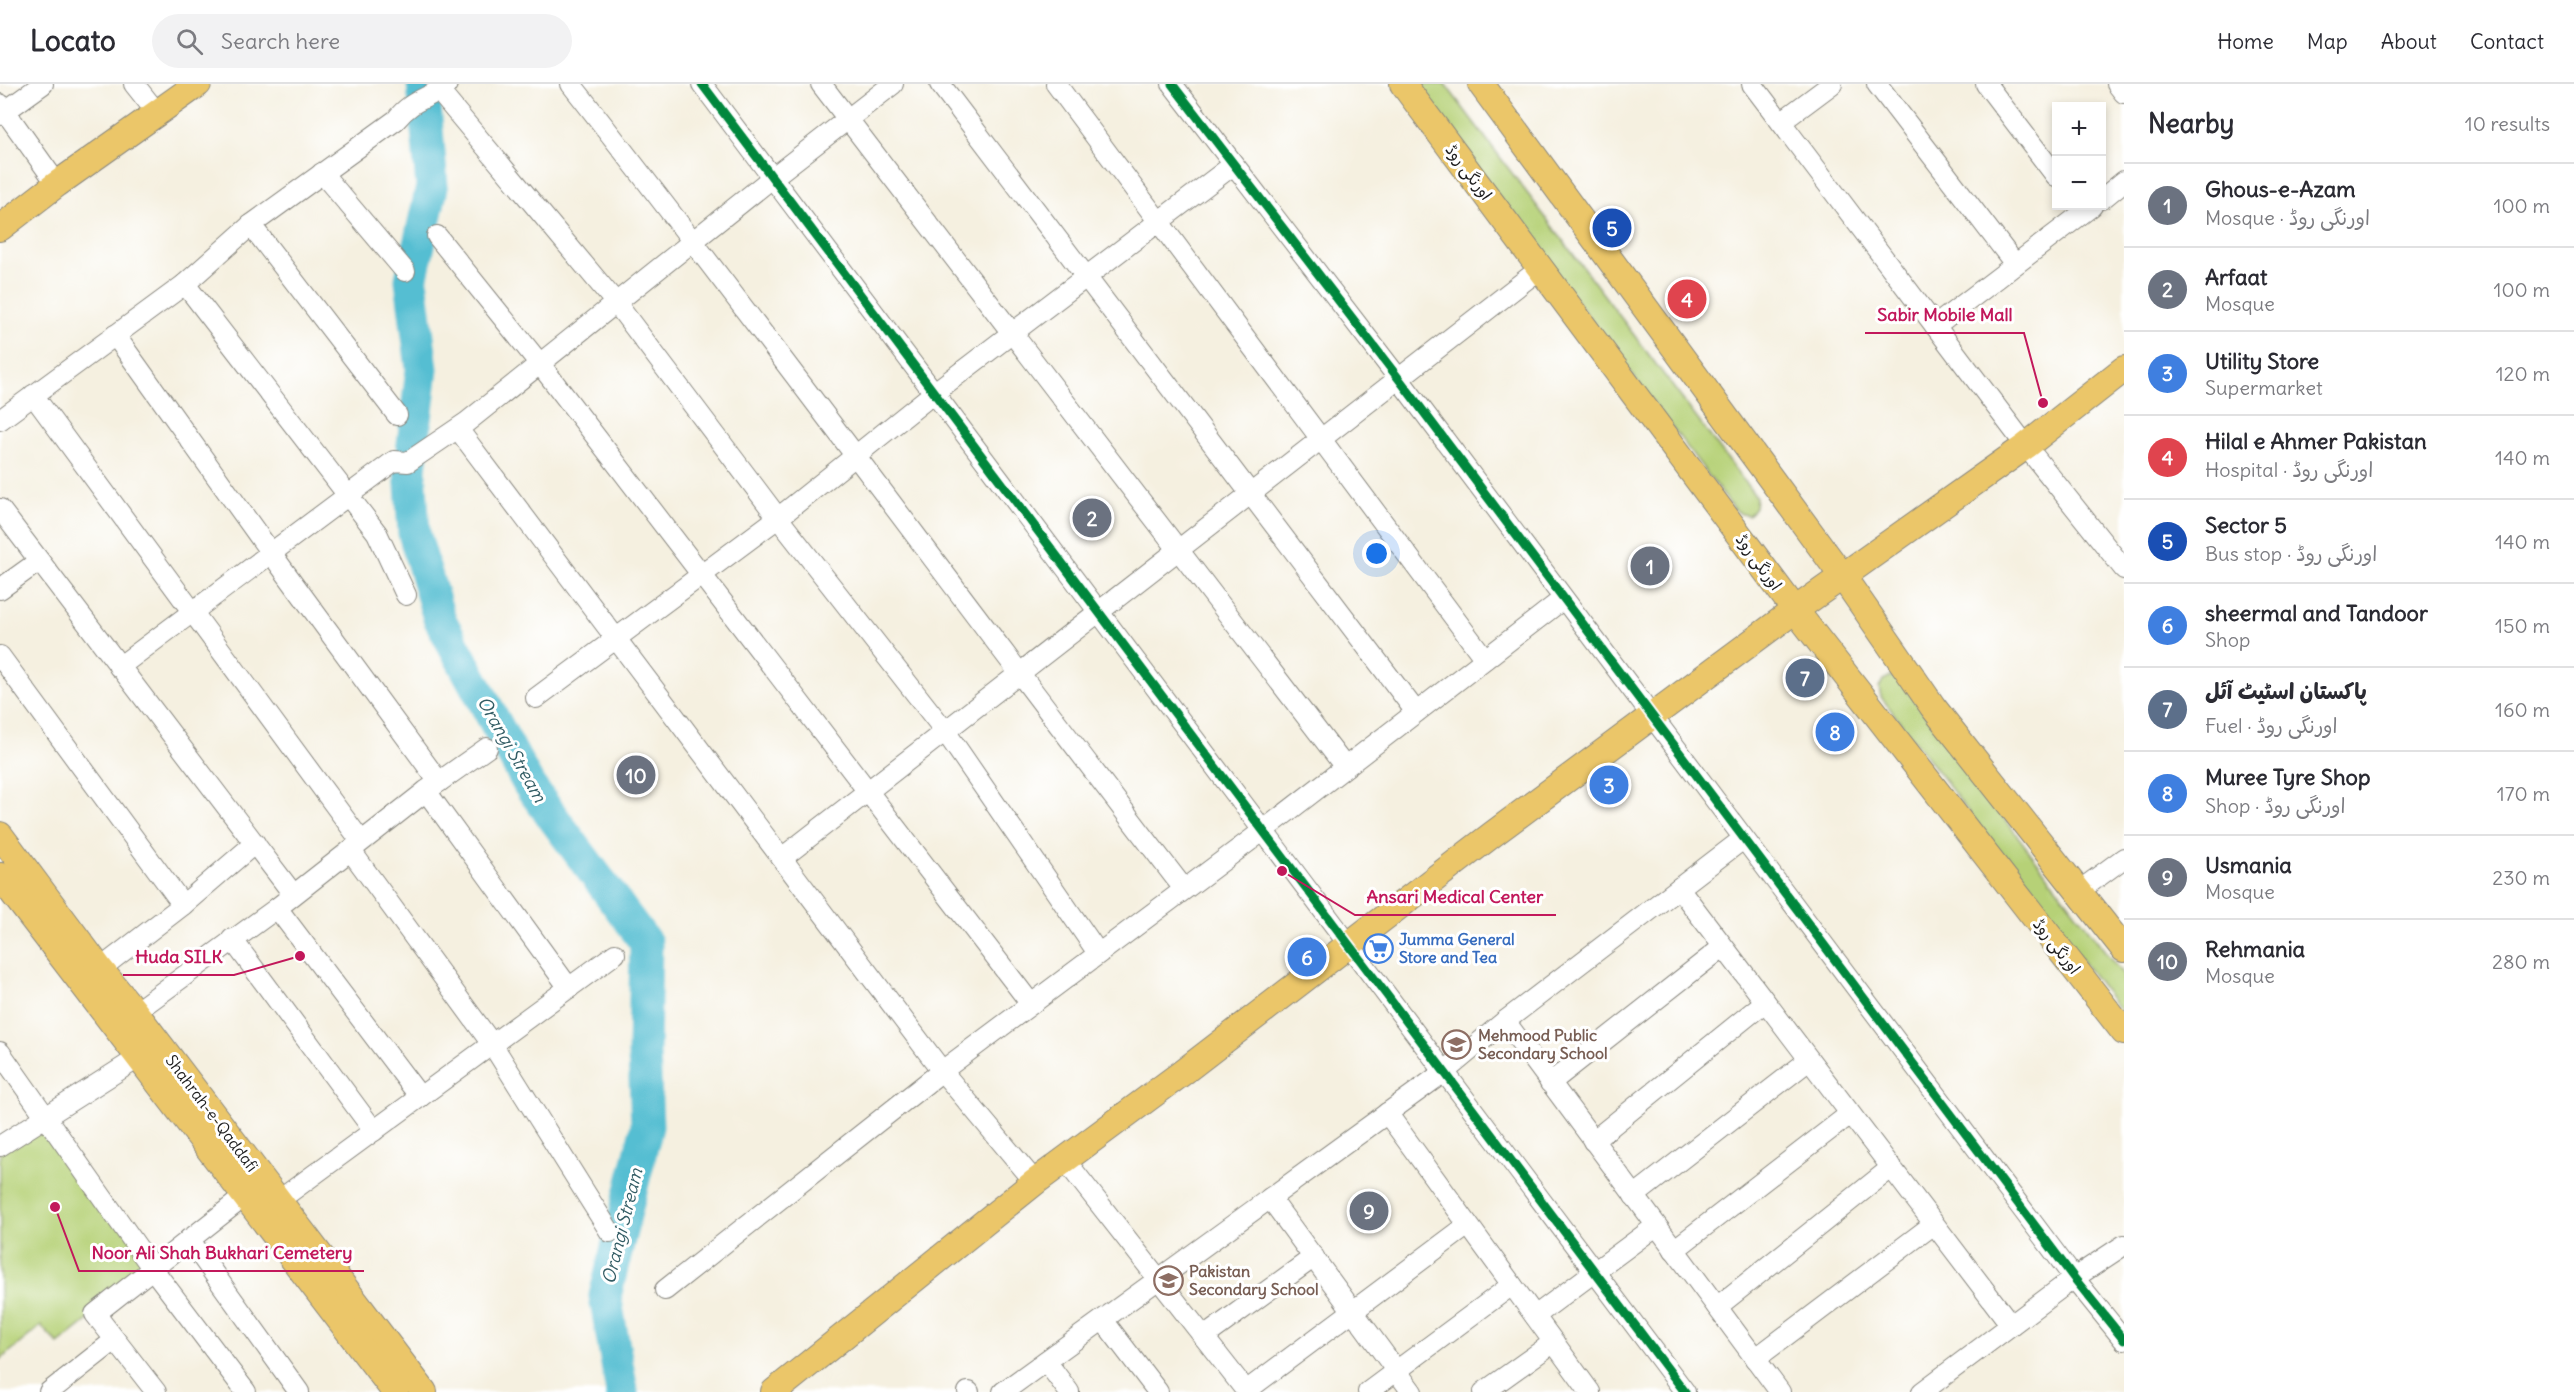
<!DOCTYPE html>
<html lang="en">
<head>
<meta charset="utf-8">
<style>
	:root { --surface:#fff; --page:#f2f2f3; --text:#2b2b33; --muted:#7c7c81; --line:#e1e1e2; --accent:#1f6fb2 }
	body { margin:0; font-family:Delius,"Playpen Sans Arabic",sans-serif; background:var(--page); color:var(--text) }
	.controls { position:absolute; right:18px; top:18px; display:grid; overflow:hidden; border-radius:0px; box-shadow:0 3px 9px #0003 }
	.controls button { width:54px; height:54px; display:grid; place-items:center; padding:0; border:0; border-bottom:2px solid var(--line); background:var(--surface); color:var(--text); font:30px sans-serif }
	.you { position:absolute; left:1377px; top:470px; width:21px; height:21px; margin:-15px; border:4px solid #fff; border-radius:50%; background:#1a73e8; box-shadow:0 0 0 9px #1a73e833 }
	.badge { display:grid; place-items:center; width:39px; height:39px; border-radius:50%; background:var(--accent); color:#fff; font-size:20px; font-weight:700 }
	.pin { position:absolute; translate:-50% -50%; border:3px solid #fff; box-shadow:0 2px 6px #0006 }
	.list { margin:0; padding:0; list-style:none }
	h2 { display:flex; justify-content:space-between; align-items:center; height:78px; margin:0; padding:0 24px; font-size:26px }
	h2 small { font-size:20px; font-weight:400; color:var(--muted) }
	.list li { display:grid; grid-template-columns:39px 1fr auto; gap:18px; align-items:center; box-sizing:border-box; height:84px; padding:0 24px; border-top:2px solid var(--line) }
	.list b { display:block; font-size:22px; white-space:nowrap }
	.list p { margin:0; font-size:20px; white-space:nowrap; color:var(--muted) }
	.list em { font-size:20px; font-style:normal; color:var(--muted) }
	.icon { flex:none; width:33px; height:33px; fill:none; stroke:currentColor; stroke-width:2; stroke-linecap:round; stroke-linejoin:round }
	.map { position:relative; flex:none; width:2124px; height:1308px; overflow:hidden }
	header { display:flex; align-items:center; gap:36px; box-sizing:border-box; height:84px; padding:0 30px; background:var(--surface); border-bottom:2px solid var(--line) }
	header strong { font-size:28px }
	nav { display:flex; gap:33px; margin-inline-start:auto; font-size:21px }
	.search { width:420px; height:54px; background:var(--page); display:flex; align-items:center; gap:15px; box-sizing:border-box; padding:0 21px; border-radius:33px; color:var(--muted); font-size:22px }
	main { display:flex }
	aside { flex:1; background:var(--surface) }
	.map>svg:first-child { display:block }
</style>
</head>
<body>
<header>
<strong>Locato</strong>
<div class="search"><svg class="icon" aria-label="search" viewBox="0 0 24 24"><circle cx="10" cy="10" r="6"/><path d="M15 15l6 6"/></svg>Search here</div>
<nav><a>Home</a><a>Map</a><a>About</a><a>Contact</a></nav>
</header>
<main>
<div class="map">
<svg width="2124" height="1308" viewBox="0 0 2124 1308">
	<rect width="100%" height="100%" fill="#fff"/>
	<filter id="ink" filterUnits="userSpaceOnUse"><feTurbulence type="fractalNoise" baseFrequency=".0167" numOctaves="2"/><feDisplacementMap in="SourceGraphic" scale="12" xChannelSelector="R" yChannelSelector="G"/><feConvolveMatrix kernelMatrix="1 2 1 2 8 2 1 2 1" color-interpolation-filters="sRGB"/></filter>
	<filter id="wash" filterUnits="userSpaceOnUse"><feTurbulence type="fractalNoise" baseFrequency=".008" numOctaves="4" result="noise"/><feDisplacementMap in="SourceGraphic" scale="24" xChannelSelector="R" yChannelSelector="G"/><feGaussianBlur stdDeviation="1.35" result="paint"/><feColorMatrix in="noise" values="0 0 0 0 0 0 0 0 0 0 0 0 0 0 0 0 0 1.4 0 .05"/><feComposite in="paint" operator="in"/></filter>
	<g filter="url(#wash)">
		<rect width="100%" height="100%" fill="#f5f0e0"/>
		<!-- green -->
		<g fill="#b6d177" stroke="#69764a" stroke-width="1.5">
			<path d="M 1413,0 L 1445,0 L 1756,413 L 1755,423 L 1749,431 L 1741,430 L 1733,424 Z"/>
			<path d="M 1891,592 L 1900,597 L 2124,892 L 2124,932 L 1881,613 L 1879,604 L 1883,596 Z"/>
			<path d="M 45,1032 L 153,1184 L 58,1260 L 41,1242 L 0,1276 L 0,1062 Z"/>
		</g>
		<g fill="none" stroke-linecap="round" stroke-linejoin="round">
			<!-- river -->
			<path stroke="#55bed2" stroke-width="33" d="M 423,0 L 432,103 L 411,196 L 422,285 L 410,385 L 414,449 L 439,534 L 529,701 L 646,859 L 644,969 L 647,1042 L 605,1212 L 622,1308"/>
		</g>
	</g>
	<g filter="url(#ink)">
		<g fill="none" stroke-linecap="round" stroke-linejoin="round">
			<defs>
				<g id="minor">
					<path d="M 134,0 L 157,29"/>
					<path d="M 571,0 C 779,265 978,538 1184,805"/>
					<path d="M 702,0 L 1685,1308"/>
					<path d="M 821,0 L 1345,683"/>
					<path d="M 940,0 L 1416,628"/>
					<path d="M 1056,0 L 1485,575"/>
					<path d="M 1172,0 L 1399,295 L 2074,1194 L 2124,1256"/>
					<path d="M 1752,0 L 2026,362 L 2124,485"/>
					<path d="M 1877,0 L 2015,180"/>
					<path d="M 1986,0 L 2056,92"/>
					<path d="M 2117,0 L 2124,9"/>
					<path d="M 439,7 L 616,219 L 778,434 L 945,647 L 1098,869"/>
					<path d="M 0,20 L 57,100"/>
					<path d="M 0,31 L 43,0"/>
					<path d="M 1781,38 L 1832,0"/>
					<path d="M 322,89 L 405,187"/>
					<path d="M 2102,115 L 2124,97"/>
					<path d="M 251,141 L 397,331"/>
					<path d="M 437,152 L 540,280 L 1031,920"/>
					<path d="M 185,200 L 377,449 L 406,511"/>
					<path d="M 1935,242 L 2092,122"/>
					<path d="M 115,251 L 271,469 L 439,698"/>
					<path d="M 33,311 L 361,757"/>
					<path d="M 0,336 L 185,200 L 251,141 L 396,36 C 413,14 428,16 447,0"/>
					<path d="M 458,345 L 942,987 L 1035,1098"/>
					<path d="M 0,425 L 293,810"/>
					<path d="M 0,505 L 39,477"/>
					<path d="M 0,572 L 183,821"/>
					<path d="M 119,583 L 394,377 L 408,378 L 467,338 L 772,94 L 893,0"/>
					<path d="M 536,614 L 778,434 L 935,308 L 1233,81"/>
					<path d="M 426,707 L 569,904"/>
					<path d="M 351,767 L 492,960 L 610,1148"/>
					<path d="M 782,774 L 1541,184"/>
					<path d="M 1679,804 L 2011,1241"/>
					<path d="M 2079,807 L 2124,774"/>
					<path d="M 277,824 L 420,1013"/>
					<path d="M 232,855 L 374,1047"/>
					<path d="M 100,885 L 183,821 L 255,759"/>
					<path d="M 135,928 L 277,824 L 426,707 L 487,664"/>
					<path d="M 1505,937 L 1780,1308"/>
					<path d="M 0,968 L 152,1184 L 246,1308"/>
					<path d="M 1550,999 L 1723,863"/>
					<path d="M 1387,1029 L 1590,1308"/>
					<path d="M 1593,1057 L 1765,918"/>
					<path d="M 0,1062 L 138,974"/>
					<path d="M 1065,1076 L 1247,1308"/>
					<path d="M 1634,1112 L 1809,976"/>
					<path d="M 1270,1114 L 1412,1308"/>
					<path d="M 278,1117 L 615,870"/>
					<path d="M 189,1155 L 299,1308"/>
					<path d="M 1674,1166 L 1850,1030"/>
					<path d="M 665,1206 L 942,987 L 1264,746 L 1563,515"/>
					<path d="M 1717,1223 L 1891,1084"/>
					<path d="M 1535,1232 L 1656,1142"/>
					<path d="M 1103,1236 L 1158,1308"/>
					<path d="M 1204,1253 L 1314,1173"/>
					<path d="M 1755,1275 L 1934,1140"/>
					<path d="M 1046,1277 L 1069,1308"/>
					<path d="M 1246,1307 L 1468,1141"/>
					<path d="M 49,1308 L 115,1256"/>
					<path d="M 156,1308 L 95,1230 L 245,1112"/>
					<path d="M 968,1308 L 969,1308"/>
					<path d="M 1003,1308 L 1444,988 L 1505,937 L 1743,755"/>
					<path d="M 1368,1308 L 1512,1201"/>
					<path d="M 1484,1308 L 1554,1258"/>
					<path d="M 1922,1308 L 2074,1194 L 2124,1161"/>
				</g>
				<g id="major">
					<path d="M 1403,0 L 1795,526 L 2124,948"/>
					<path d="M 1481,0 L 1843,493 L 1933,623 L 2124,865"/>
					<path d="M 0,144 L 57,100 L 198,0"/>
					<path d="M 0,751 L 100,885 L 135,928 L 424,1308"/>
					<path d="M 0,792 L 395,1308"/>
					<path d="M 774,1308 L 1035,1098 L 1182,989 L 1493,750 L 1795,526 L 2026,362 L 2124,285"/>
				</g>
			</defs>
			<!-- minor casing -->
			<use href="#minor" stroke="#88867e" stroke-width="22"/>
			<!-- major casing -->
			<use href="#major" stroke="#88867e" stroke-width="28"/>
			<!-- minor -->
			<use href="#minor" stroke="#fff" stroke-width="20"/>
			<!-- major -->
			<use href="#major" stroke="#ebc669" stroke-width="26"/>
			<defs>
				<g id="cycleway">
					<path d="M 702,0 L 1685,1308"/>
					<path d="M 1172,0 L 1399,295 L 2074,1194 L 2124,1256"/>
				</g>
			</defs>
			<!-- cycleway casing -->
			<use href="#cycleway" stroke="#fff" stroke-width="13"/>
			<!-- cycleway -->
			<use href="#cycleway" stroke="#00873e" stroke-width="9"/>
		</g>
	</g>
	<!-- icons -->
	<defs>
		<symbol id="supermarket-ring" viewBox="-11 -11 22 22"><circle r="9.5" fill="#fff" stroke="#3f7fe0" stroke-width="1.5"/><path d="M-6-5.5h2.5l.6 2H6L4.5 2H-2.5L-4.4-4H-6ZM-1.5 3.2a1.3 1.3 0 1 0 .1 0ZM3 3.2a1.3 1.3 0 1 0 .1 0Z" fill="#3f7fe0"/></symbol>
		<symbol id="school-ring" viewBox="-11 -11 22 22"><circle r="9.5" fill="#fff" stroke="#8d6e63" stroke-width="1.5"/><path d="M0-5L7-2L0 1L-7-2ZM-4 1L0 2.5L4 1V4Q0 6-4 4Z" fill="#8d6e63"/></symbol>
	</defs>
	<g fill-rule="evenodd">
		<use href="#supermarket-ring" x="1362" y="848" width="33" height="33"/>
		<use href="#school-ring" x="1440" y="944" width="33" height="33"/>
		<use href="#school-ring" x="1152" y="1180" width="33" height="33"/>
	</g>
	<g text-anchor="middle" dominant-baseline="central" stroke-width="6" stroke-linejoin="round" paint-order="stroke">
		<!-- street labels -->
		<g font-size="16" fill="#1c1c1c" stroke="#fff">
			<text transform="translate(1469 88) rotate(53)">اورنگی روڈ</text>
			<text transform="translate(1759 478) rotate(54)">اورنگی روڈ</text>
			<text transform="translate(2057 862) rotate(52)">اورنگی روڈ</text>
			<text transform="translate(212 1029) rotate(53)">Shahrah-e-Qaddafi</text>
		</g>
		<!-- shop labels -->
		<g font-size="16" font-weight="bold" fill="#366cbe" stroke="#fff" text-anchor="start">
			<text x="1399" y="855">Jumma General<tspan x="1399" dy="18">Store and Tea</tspan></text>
		</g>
		<!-- education labels -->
		<g font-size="16" font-weight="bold" fill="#785e54" stroke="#fff" text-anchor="start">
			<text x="1478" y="951">Mehmood Public<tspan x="1478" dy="18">Secondary School</tspan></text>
			<text x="1189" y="1187">Pakistan<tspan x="1189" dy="18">Secondary School</tspan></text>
		</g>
		<!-- water labels -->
		<g font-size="18" font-style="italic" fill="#335d65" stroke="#fff">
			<text transform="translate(512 665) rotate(60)">Orangi Stream</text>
			<text transform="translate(622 1142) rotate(-76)">Orangi Stream</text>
		</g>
	</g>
	<!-- callouts -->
	<path fill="none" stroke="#c2185b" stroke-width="2" d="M2043 319L2024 249H1865M1282 787L1355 831H1556M300 872L234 891H123M55 1123L79 1187H364"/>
	<g fill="#c2185b" stroke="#fff" stroke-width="2">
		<circle cx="2043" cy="319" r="6"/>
		<circle cx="1282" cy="787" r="6"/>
		<circle cx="300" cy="872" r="6"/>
		<circle cx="55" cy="1123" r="6"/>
	</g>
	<g font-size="18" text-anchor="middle" font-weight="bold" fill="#c2185b" stroke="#fff" stroke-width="6" stroke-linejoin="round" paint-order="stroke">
		<text x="1945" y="237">Sabir Mobile Mall</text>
		<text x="1455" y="819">Ansari Medical Center</text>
		<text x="179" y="879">Huda SILK</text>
		<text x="222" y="1175">Noor Ali Shah Bukhari Cemetery</text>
	</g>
</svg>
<div class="controls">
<button>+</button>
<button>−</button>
</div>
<div class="you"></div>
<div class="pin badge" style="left:1650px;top:482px;background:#6b7280">1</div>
<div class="pin badge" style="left:1092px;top:434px;background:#6b7280">2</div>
<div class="pin badge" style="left:1609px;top:701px;background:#3f7fe0">3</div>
<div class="pin badge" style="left:1687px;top:215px;background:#e0444e">4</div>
<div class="pin badge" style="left:1612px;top:144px;background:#1a4fb4">5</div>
<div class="pin badge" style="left:1307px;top:873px;background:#3f7fe0">6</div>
<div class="pin badge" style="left:1805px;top:594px;background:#5c6f8a">7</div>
<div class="pin badge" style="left:1835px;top:648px;background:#3f7fe0">8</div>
<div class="pin badge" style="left:1369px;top:1127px;background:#6b7280">9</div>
<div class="pin badge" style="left:636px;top:691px;background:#6b7280">10</div>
</div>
<aside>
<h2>Nearby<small>10 results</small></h2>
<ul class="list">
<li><span class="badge" style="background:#6b7280">1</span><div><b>Ghous-e-Azam</b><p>Mosque · اورنگی روڈ</p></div><em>100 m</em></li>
<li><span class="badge" style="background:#6b7280">2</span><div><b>Arfaat</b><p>Mosque</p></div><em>100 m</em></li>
<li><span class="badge" style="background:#3f7fe0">3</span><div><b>Utility Store</b><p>Supermarket</p></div><em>120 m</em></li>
<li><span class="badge" style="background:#e0444e">4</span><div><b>Hilal e Ahmer Pakistan</b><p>Hospital · اورنگی روڈ</p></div><em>140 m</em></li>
<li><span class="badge" style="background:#1a4fb4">5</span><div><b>Sector 5</b><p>Bus stop · اورنگی روڈ</p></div><em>140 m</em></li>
<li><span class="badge" style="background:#3f7fe0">6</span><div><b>sheermal and Tandoor</b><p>Shop</p></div><em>150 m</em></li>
<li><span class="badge" style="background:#5c6f8a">7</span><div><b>پاکستان اسٹیٹ آئل</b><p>Fuel · اورنگی روڈ</p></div><em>160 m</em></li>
<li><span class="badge" style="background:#3f7fe0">8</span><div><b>Muree Tyre Shop</b><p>Shop · اورنگی روڈ</p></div><em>170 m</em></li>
<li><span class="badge" style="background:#6b7280">9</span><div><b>Usmania</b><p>Mosque</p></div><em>230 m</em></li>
<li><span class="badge" style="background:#6b7280">10</span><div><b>Rehmania</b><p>Mosque</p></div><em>280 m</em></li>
</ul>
</aside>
</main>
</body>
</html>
